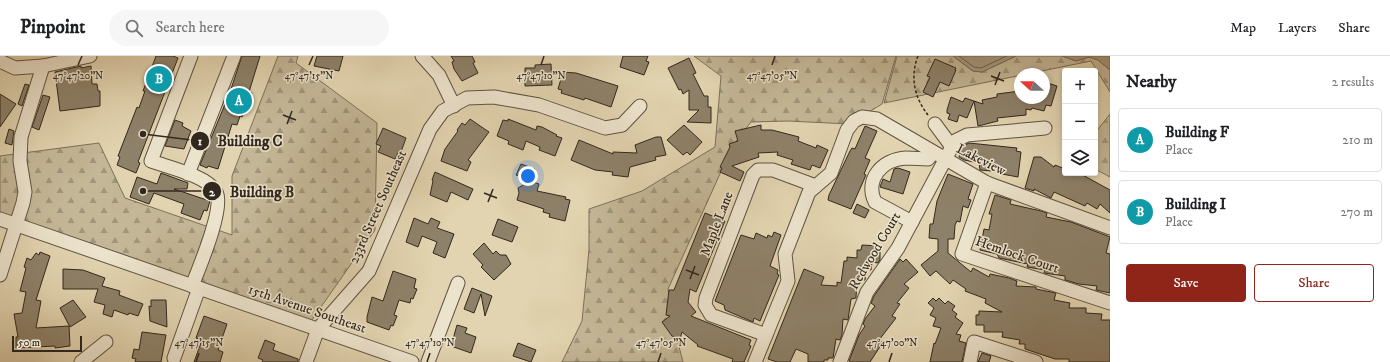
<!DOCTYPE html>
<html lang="en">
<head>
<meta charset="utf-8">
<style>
	:root { --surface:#fff; --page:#f6f6f6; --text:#202124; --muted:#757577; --line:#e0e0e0; --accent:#8f2418 }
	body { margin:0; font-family:"IM FELL DW Pica",serif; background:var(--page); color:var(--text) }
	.controls { position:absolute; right:12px; top:12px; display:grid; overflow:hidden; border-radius:4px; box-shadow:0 2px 6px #0003 }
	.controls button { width:36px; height:36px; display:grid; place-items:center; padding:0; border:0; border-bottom:1px solid var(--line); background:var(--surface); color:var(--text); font:20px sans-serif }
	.compass { position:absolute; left:1014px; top:12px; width:36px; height:36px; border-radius:50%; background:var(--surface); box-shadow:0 2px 6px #0003; rotate:291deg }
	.scale { position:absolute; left:12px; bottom:10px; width:70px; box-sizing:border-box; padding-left:4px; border:2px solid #33281d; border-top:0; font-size:11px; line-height:14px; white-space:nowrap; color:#33281d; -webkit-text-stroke:3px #ece3cc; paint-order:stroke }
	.you { position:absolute; left:528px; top:120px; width:14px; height:14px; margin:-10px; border:3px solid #fff; border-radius:50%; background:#1a73e8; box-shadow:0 0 0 6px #1a73e833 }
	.badge { display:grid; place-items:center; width:26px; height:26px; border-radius:50%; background:var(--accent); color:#fff; font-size:13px; font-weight:700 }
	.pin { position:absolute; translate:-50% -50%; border:2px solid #fff; box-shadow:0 1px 4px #0006 }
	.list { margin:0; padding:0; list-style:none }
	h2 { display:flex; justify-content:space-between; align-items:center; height:52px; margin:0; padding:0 16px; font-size:17px }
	h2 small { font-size:13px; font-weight:400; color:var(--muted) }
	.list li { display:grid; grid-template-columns:26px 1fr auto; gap:12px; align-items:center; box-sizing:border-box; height:64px; margin:0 8px 8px; padding:0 8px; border:1px solid var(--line); border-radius:4px }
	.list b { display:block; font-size:15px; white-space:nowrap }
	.list p { margin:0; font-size:13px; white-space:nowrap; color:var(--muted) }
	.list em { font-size:13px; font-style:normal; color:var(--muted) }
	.actions { display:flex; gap:8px; padding:12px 16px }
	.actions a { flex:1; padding:9px 0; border:1px solid var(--accent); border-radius:4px; text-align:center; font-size:14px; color:var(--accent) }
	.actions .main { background:var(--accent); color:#fff }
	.icon { flex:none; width:22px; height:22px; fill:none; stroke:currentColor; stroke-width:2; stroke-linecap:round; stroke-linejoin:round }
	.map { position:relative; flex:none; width:1110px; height:306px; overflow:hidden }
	header { display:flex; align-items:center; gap:24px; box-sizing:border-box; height:56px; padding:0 20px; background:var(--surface); border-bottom:1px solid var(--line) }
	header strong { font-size:19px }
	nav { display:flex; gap:22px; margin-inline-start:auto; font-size:14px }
	.search { width:280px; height:36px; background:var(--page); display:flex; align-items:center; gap:10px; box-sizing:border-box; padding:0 14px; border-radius:22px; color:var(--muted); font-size:15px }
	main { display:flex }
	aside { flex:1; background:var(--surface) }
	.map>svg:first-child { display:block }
</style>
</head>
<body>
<header>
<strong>Pinpoint</strong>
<div class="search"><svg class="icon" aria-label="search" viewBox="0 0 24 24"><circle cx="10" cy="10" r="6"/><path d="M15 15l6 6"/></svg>Search here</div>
<nav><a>Map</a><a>Layers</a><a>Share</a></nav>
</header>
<main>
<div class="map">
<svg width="1110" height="306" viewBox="0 0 1110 306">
	<defs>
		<pattern id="forest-firs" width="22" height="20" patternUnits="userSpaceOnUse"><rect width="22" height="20" fill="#c4b797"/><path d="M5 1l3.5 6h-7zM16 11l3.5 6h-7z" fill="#a0957b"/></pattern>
	</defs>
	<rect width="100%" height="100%" fill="#e2d4b0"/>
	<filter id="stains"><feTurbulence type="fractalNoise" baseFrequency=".005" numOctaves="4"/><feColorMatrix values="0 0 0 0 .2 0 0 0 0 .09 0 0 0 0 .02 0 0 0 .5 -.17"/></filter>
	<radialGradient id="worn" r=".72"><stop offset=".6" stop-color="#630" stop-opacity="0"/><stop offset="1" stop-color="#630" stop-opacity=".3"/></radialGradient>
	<!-- forest -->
	<g fill="url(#forest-firs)" stroke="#7c705a">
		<path d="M 278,0 L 298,0 L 296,7 L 377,67 L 375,174 L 309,268 L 0,163 L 0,100 L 99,87 L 125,142 L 232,179 L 232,120 Z"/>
		<path d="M 694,0 L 896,0 L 882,48 L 849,68 L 788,65 L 751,66 L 733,89 L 668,233 L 676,279 L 683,306 L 562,306 L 582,265 L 589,194 L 589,153 L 642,135 L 715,91 L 721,20 Z"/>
		<path d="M 897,0 L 953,0 L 973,15 L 982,16 L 1016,0 L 1062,0 L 1076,5 L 1089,1 L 1098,4 L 1110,14 L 1110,36 L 1091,5 L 884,47 Z"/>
		<path d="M 1110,58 L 1110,121 L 1095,113 L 1095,77 Z"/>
	</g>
	<!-- water -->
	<g fill="#a69a7e" stroke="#786c57">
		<path d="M 953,0 L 1016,0 L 982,16 L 973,15 Z"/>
		<path d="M 1062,0 L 1110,0 L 1110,14 L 1098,4 L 1089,1 L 1076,5 Z"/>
	</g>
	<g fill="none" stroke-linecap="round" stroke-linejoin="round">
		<!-- shore -->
		<path stroke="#6c614e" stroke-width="1" d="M 959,0 L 974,11 L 981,12 L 1007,0"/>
	</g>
	<!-- building -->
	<g fill="#8e8169" stroke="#33281d">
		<path d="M 156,0 L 173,0 L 178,2 L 138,106 L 140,107 L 136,117 L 117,109 L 120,101 L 118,100 L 137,51 L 139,52 L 145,35 L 143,35 Z"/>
		<path d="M 242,0 L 260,0 L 249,36 L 252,37 L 242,61 L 240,60 L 237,69 L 232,68 L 218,113 L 208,110 L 207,112 L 200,109 L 230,36 Z"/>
		<path d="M 317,0 L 343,0 L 339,15 L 314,10 Z"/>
		<path d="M 451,0 L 472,0 L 475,6 L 473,7 L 478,17 L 462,25 L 454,13 L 452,6 L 454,5 Z"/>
		<path d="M 623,0 L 648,0 L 646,5 L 649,6 L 644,19 L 620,11 Z"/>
		<path d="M 689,2 L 696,17 L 693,18 L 704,40 L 708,40 L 708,51 L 711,51 L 711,67 L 687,66 L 699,54 L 689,54 L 689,34 L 683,38 L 681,33 L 679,34 L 668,12 Z"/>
		<path d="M 935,3 L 956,12 L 955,14 L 956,14 L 949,30 L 940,26 L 933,41 L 923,36 L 930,21 L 927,20 Z"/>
		<path d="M 551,8 L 552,29 L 525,30 L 525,12 L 535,12 L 535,9 Z"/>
		<path d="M 81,10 L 81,12 L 91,10 L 92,28 L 97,28 L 98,35 L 100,35 L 100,50 L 60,55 L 55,16 Z"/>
		<path d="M 563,16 L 576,17 L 618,30 L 611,51 L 585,42 L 584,44 L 561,37 L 562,34 L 558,33 Z"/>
		<path d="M 1044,26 L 1057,30 L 1051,50 L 1046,49 L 1044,55 L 1032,52 L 1031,54 L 1026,53 L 1026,59 L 997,62 L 998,65 L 978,70 L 974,45 L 983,48 L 982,44 L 997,41 L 997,38 L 1020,35 L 1020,42 L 1044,42 Z"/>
		<path d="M 25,28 L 29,29 L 22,50 L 18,48 Z"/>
		<path d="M 0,38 L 16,48 L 0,71 Z"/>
		<path d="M 43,39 L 50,41 L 39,74 L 32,71 Z"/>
		<path d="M 951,41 L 963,46 L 965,42 L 974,45 L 967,62 L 959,59 L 957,66 L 948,63 L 950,58 L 947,57 L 947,54 Z"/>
		<path d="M 470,63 L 489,76 L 468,104 L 471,106 L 467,115 L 441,105 L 445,93 L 458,75 L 457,74 L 462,67 L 465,69 Z"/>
		<path d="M 508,63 L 536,74 L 537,70 L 542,71 L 557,79 L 556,80 L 562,82 L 555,100 L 539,94 L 540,91 L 526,85 L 523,94 L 508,88 L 509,85 L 497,80 L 503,64 L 508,65 Z"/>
		<path d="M 175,64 L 183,67 L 182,70 L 191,75 L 184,93 L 165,90 Z"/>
		<path d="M 684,69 L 702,86 L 690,99 L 687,96 L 683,99 L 667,84 Z"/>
		<path d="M 761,69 L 761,74 L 772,74 L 799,81 L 798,85 L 816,92 L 817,89 L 828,94 L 820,112 L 812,109 L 810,114 L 791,108 L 793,104 L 777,99 L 778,96 L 758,97 L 759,101 L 732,110 L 744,116 L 740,125 L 720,116 L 722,112 L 720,111 L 730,91 L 729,88 L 738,85 L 735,75 Z"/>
		<path d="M 865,70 L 877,75 L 865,102 L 870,104 L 864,118 L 866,119 L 851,153 L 828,144 L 829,139 L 850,95 L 852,92 L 855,93 Z"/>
		<path d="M 383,72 L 406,82 L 401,96 L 399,95 L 395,103 L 378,96 L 381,90 L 376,88 Z"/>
		<path d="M 9,73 L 14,75 L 12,89 L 5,87 Z"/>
		<path d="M 656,81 L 661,81 L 666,99 L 655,101 L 656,104 L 630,111 L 628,121 L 612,119 L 613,116 L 595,114 L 571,104 L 579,84 L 613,98 L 613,96 L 637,97 L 635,89 Z"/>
		<path d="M 969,87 L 1017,92 L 1016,95 L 1021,96 L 1018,121 L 1002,118 L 1003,116 L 980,114 L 979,107 L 964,104 L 959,101 L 961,91 Z"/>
		<path d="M 1034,101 L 1041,101 L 1054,111 L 1055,109 L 1065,113 L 1065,117 L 1079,117 L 1110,134 L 1110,157 L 1100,148 L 1097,153 L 1087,147 L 1085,150 L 1054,136 L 1051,142 L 1034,133 L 1034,135 L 1025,132 Z"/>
		<path d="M 521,108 L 535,113 L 531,124 L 516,119 Z"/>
		<path d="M 898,112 L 910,116 L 903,138 L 880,131 L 883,123 L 890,126 L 894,113 Z"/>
		<path d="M 435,116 L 473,133 L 468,144 L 451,136 L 447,146 L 430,139 L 433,125 L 432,124 Z"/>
		<path d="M 161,117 L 188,127 L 187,133 L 174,133 L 210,145 L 207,155 L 204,154 L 200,164 L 181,157 L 184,148 L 154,137 L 149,148 L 130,141 L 137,121 L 157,128 Z"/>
		<path d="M 948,118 L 973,128 L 968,143 L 971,144 L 968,152 L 963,150 L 960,166 L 957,165 L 955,169 L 954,183 L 948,183 L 948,197 L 971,216 L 973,212 L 989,221 L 990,218 L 1009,222 L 1017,225 L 1016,230 L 1036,231 L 1036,233 L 1056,237 L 1054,244 L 1070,247 L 1069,252 L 1086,252 L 1086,257 L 1102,258 L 1101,264 L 1110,264 L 1110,306 L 1069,306 L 1069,303 L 1055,303 L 1025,293 L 1025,288 L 1019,288 L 1020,284 L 1002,281 L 1003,276 L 984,276 L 984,269 L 976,269 L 976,259 L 979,259 L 979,255 L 1002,256 L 985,247 L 986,243 L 965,235 L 966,233 L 953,224 L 950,228 L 936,215 L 930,220 L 921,209 L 938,195 L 938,183 L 929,182 L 930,168 L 933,168 L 937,145 Z"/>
		<path d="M 530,125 L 539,128 L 537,135 L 566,141 L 565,143 L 570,144 L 565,165 L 549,161 L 550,158 L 543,156 L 544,153 L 517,144 L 519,137 L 518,132 Z"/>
		<path d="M 995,139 L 1011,144 L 1010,148 L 1041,155 L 1047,157 L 1046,161 L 1071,166 L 1110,181 L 1106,197 L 1110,198 L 1110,237 L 1096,234 L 1097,230 L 1079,228 L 1065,224 L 1065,220 L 1044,217 L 1045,214 L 1027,211 L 1028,208 L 999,202 L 997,198 L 980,194 L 984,173 L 989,174 L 992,158 L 989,158 Z"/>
		<path d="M 857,148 L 869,154 L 865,162 L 853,157 Z"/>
		<path d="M 705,157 L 725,165 L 696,236 L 690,233 L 688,246 L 696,256 L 691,260 L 751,284 L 749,289 L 751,290 L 744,306 L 732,306 L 733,303 L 697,290 L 698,289 L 682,276 L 680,283 L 672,280 L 662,266 L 670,260 L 666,259 L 669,234 L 674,234 Z"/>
		<path d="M 414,162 L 428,168 L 431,162 L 440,166 L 437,172 L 454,178 L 445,202 L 433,197 L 437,186 L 422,180 L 418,191 L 406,186 Z"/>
		<path d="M 498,163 L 518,171 L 512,186 L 492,179 Z"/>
		<path d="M 774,176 L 781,179 L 770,210 L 778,214 L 777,218 L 779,219 L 760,265 L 754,262 L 753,266 L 725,254 L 724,249 L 715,245 L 741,179 L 754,183 L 756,177 L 767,182 L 768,179 L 772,181 Z"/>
		<path d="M 484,187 L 493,198 L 496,195 L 500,199 L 506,199 L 511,208 L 494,224 L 481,211 L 483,209 L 473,198 Z"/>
		<path d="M 862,189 L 880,190 L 880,204 L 878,207 L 872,206 L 871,214 L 866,213 L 865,224 L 857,224 L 856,242 L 851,243 L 848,264 L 843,263 L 842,279 L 840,284 L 836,283 L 833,302 L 828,302 L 828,304 L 824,304 L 824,306 L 808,306 L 808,298 L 796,293 L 790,306 L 777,306 L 768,303 L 804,213 L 824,221 L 821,229 L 837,230 L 837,226 L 841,227 L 844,205 L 847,205 L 847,201 L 857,202 L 857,194 L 861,194 Z"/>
		<path d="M 40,196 L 50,200 L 36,244 L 41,245 L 36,272 L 69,270 L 70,290 L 55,292 L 55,290 L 16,292 L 16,281 L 18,281 L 14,258 L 22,257 L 26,236 L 20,235 L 26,212 L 24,211 L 27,202 L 31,204 L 36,197 L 39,199 Z"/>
		<path d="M 900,203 L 903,206 L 906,203 L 918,216 L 904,228 L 909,232 L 897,247 L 900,248 L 892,260 L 896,262 L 879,284 L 883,286 L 870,306 L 851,306 L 849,305 L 859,279 L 865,270 L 863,268 L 865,263 L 875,250 L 871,247 L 874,240 Z"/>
		<path d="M 63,213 L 83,214 L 105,222 L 102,230 L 120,235 L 119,239 L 143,248 L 138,260 L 129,257 L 128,259 L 114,254 L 112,261 L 103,258 L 105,249 L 94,246 L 98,233 L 63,233 Z"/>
		<path d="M 393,215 L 416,223 L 414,232 L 417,233 L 413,243 L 411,242 L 410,247 L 399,244 L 394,259 L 397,260 L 393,270 L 391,269 L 389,274 L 367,266 L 367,261 L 372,241 L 383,245 Z"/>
		<path d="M 472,232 L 492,240 L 485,260 L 481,238 L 474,257 L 464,253 Z"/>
		<path d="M 933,242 L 936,245 L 939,242 L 945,248 L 948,245 L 955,250 L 952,254 L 957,258 L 955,261 L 963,267 L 956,278 L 961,279 L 959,285 L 966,287 L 962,306 L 930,306 L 934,287 L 935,288 L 941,272 L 933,270 L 936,262 L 930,259 L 934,252 L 928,247 Z"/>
		<path d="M 73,244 L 86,261 L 70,271 L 60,252 Z"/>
		<path d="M 151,244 L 166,244 L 167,271 L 150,265 L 149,250 L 151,251 Z"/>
		<path d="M 204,260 L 227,268 L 218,294 L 223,296 L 220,306 L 194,306 L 202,284 L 196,282 Z"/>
		<path d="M 457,269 L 467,272 L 465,277 L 476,281 L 471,297 L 451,290 Z"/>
		<path d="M 142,276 L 166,279 L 161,306 L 135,306 L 136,303 L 132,302 L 134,293 L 139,294 Z"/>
		<path d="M 265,284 L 275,288 L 273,294 L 298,303 L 298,306 L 262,306 L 263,304 L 258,302 Z"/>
		<path d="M 518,287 L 536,294 L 531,306 L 513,300 Z"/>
		<path d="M 982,297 L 991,300 L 989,306 L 978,306 Z"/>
	</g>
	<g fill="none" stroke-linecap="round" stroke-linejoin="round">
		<defs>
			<g id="minor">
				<path d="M 191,0 L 151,105 C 167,111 208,120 216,136 C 225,151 199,212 192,230"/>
				<path d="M 422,0 L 439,19 L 454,50"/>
				<path d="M 0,5 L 15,12 L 43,10 L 90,0"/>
				<path d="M 935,68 L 952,91"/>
				<path d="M 188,118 L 234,0"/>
				<path d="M 987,127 L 962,198 L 1110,247"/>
				<path d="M 0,163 L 412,306"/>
				<path d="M 912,166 L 875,146 C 864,123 883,103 906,102 C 914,102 921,103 928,103 L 933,97"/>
				<path d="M 0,219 L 23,147 L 25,136 L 20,105 L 21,81 L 43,10"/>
				<path d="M 766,279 L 711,259 L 705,249 L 706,242 L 753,119 L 758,114 L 773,114 L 816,130"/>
				<path d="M 174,302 L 199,232"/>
				<path d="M 81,306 L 106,286"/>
				<path d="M 306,306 L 318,273 L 369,215 L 430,73 L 443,55 L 467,42 L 494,41 L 539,49 L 605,72 L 622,69 L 640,50"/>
				<path d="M 428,306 L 458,227"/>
				<path d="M 755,306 L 788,225 L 785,198 L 809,136 L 831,117 L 847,74 L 854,65 L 862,61 L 877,63 L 987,127 L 1110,172"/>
				<path d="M 840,306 L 867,236 L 898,192 L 955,85 L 967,79 L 1045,72"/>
				<path d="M 970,306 L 974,286 L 1036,306"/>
			</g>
		</defs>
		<!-- minor casing -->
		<use href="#minor" stroke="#5f5342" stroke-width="15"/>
		<!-- path -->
		<path stroke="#33281d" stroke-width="1.5" stroke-dasharray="3 2" stroke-linecap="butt" d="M 918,0 C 910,21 914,41 928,59"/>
		<!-- minor -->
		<use href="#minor" stroke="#ece3cc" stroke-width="13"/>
	</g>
	<!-- ticks -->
	<path fill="none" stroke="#33281d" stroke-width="1.5" d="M 78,9 L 82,0M 309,9 L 313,0M 541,9 L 544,0M 772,9 L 775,0M 991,20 L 1004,25M 995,29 L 1000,16M 283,59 L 296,64M 287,68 L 292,55M 484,137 L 497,142M 488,146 L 493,133M 686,214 L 699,219M 690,223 L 695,210M 196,306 L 199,297M 427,306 L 430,297M 658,306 L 661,297M 889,306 L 892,297"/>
	<g text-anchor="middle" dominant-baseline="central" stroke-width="3" stroke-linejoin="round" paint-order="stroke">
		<!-- street labels -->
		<g font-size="14" fill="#33281d" stroke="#ece3cc">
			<text transform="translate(981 104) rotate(27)">Lakeview</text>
			<text transform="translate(378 151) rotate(-66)">233rd Street Southeast</text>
			<text transform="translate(717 168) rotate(-69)">Maple Lane</text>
			<text transform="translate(875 195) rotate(-59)">Redwood Court</text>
			<text transform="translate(1017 199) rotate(19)">Hemlock Court</text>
			<text transform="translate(307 253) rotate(19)">15th Avenue Southeast</text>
		</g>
	</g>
	<g font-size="10" text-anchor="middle" fill="#33281d" stroke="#ece3cc" stroke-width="3" stroke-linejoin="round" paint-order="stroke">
		<text x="309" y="23">47°47'15"N</text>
		<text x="541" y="23">47°47'10"N</text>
		<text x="772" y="23">47°47'05"N</text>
		<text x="78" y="23">47°47'20"N</text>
		<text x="199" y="290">47°47'15"N</text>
		<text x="430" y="290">47°47'10"N</text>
		<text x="661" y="290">47°47'05"N</text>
		<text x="892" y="290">47°47'00"N</text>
	</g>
	<!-- callouts -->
	<path fill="none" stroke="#33281d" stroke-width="1.5" d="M143 78L200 85M143 135L212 135"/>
	<g fill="#33281d" stroke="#ece3cc" stroke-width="1.5">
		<circle cx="143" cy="78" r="4"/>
		<circle cx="143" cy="135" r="4"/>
		<circle cx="200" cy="85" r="10"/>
		<circle cx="212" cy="135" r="10"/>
	</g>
	<g font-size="12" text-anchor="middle" font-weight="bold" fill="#fff">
		<text x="200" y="89">1</text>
		<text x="212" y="140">2</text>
	</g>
	<g font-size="15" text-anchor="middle" font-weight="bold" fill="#33281d" stroke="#ece3cc" stroke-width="3" stroke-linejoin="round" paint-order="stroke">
		<text x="250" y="90">Building C</text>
		<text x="262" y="141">Building B</text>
	</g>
	<rect width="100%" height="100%" filter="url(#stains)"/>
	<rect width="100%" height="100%" fill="url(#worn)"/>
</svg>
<div class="controls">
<button>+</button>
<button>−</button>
<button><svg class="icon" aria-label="layers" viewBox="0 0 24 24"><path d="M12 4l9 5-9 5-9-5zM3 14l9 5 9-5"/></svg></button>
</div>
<svg class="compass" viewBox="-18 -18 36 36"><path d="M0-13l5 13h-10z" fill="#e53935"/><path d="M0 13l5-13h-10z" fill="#757577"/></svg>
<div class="scale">50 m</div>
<div class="you"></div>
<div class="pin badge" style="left:239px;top:45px;background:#0f9aa8">A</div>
<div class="pin badge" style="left:159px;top:23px;background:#0f9aa8">B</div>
</div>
<aside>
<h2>Nearby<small>2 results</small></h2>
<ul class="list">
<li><span class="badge" style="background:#0f9aa8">A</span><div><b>Building F</b><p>Place</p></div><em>210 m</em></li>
<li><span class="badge" style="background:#0f9aa8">B</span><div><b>Building I</b><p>Place</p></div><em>270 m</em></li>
</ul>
<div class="actions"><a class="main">Save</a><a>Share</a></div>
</aside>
</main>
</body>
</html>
